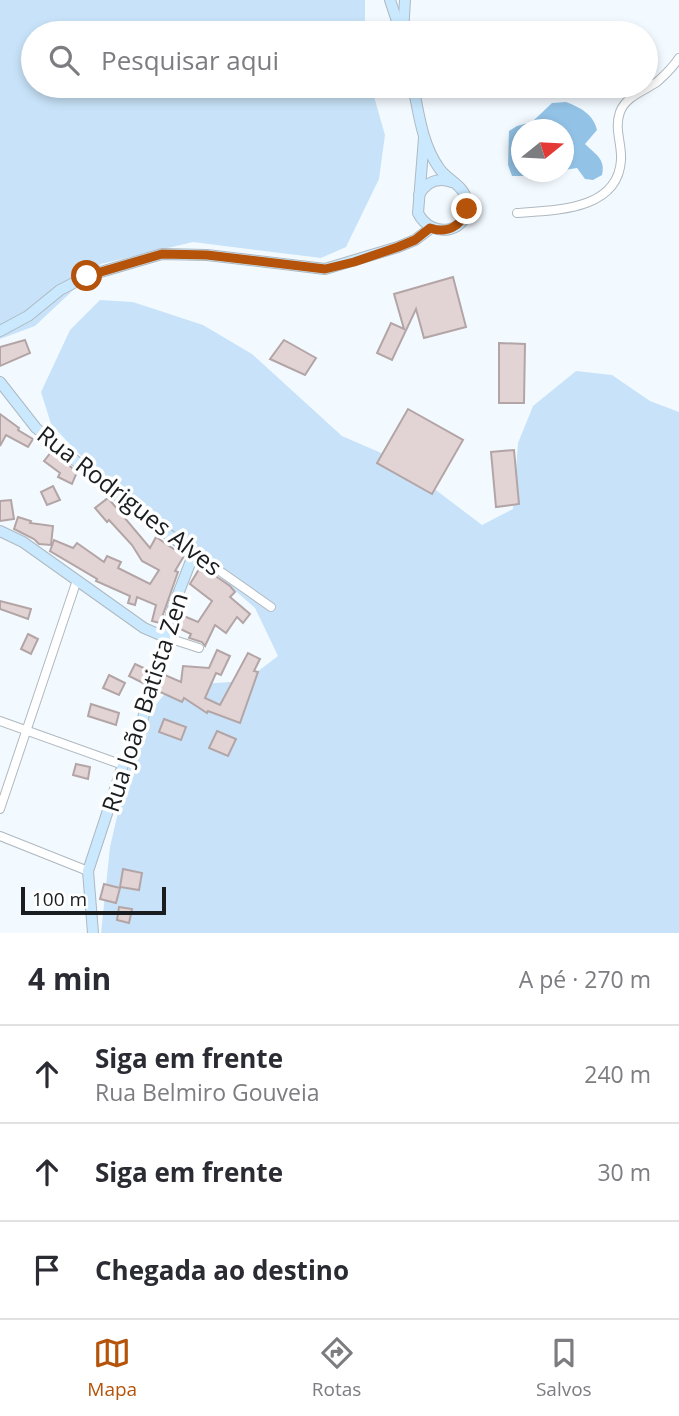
<!DOCTYPE html>
<html lang="pt">
<head>
<meta charset="utf-8">
<style>
	:root { --surface:#fff; --page:#f2f2f3; --text:#2b2b33; --muted:#7c7c81; --line:#e1e1e2; --accent:#b45309 }
	body { margin:0; font-family:"Open Sans",sans-serif; background:var(--page); color:var(--text) }
	.compass { position:absolute; left:511px; top:119px; width:63px; height:63px; border-radius:50%; background:var(--surface); box-shadow:0 4px 10px #0003; rotate:72deg }
	.scale { position:absolute; left:21px; bottom:18px; width:145px; box-sizing:border-box; padding-left:7px; border:4px solid #191d1f; border-top:0; font-size:19px; line-height:24px; white-space:nowrap; color:#191d1f; -webkit-text-stroke:5px #fff; paint-order:stroke }
	.stop { position:absolute; width:21px; height:21px; margin:-16px; border:5px solid #b45309; border-radius:50%; background:#fff }
	.stop.end { background:#b45309; border-color:#fff; box-shadow:0 2px 7px #0008 }
	.list { margin:0; padding:0; list-style:none }
	h2 { display:flex; justify-content:space-between; align-items:center; height:91px; margin:0; padding:0 28px; font-size:30px }
	h2 small { font-size:23px; font-weight:400; color:var(--muted) }
	.list li { display:grid; grid-template-columns:46px 1fr auto; gap:21px; align-items:center; box-sizing:border-box; height:98px; padding:0 28px; border-top:2px solid var(--line) }
	.list b { display:block; font-size:26px; white-space:nowrap }
	.list p { margin:0; font-size:23px; white-space:nowrap; color:var(--muted) }
	.list em { font-size:23px; font-style:normal; color:var(--muted) }
	.icon { flex:none; width:38px; height:38px; fill:none; stroke:currentColor; stroke-width:2; stroke-linecap:round; stroke-linejoin:round }
	.map { position:relative; flex:none; width:679px; height:933px; overflow:hidden }
	.search { position:absolute; background:var(--surface); box-shadow:0 4px 10px #0003; left:21px; right:21px; top:21px; height:77px; display:flex; align-items:center; gap:18px; box-sizing:border-box; padding:0 24px; border-radius:38px; color:var(--muted); font-size:26px }
	.sheet { height:385px; background:var(--surface) }
	nav { display:flex; justify-content:space-around; align-items:center; box-sizing:border-box; height:98px; border-top:2px solid var(--line); background:var(--surface); font-size:19px; color:var(--muted) }
	nav a { display:grid; justify-items:center; gap:4px }
	nav .on { color:var(--accent) }
	.map>svg:first-child { display:block }
</style>
</head>
<body>
<div class="map">
<svg width="679" height="933" viewBox="0 0 679 933">
	<rect width="100%" height="100%" fill="#f3faff"/>
	<!-- green -->
	<g fill="#c8e3f9">
		<path d="M 0,0 L 365,0 L 365,33 L 33,33 L 33,86 L 371,86 L 385,135 L 379,179 L 346,247 L 321,258 L 193,242 L 101,264 L 35,326 L 0,339 Z"/>
		<path d="M 100,300 L 133,302 L 203,325 L 252,354 L 342,436 L 395,459 L 482,525 L 513,509 L 518,443 L 533,406 L 576,371 L 612,375 L 650,401 L 679,412 L 679,933 L 101,933 L 110,847 L 128,769 L 150,712 L 171,686 L 245,681 L 278,656 L 255,608 L 79,454 L 51,424 L 41,392 L 70,330 Z"/>
	</g>
	<!-- water -->
	<path fill="#92c2e6" d="M 566,102 C 580,107 594,115 597,130 L 585,144 C 595,154 606,159 602,175 L 593,180 L 585,179 L 577,168 L 564,170 L 564,130 L 522,130 L 522,172 L 559,172 L 536,176 L 512,176 L 508,165 L 509,131 L 517,126 L 532,122 L 552,103 Z"/>
	<!-- building -->
	<g fill="#e2d4d4" stroke="#b3a5a5" stroke-width="2">
		<path d="M 453,277 L 466,327 L 424,338 L 416,309 L 392,360 L 377,353 L 391,323 L 404,329 L 394,294 Z"/>
		<path d="M 25,340 L 30,353 L 0,366 L 0,347 Z"/>
		<path d="M 284,340 L 316,358 L 305,375 L 270,359 Z"/>
		<path d="M 499,343 L 525,344 L 524,403 L 499,403 Z"/>
		<path d="M 408,409 L 463,440 L 432,494 L 377,463 Z"/>
		<path d="M 0,414 L 19,428 L 18,430 L 33,439 L 28,447 L 6,435 L 0,446 Z"/>
		<path d="M 514,450 L 519,504 L 496,507 L 491,452 Z"/>
		<path d="M 52,451 L 77,472 L 72,484 L 58,477 L 60,473 L 44,461 Z"/>
		<path d="M 53,486 L 60,500 L 47,505 L 41,492 Z"/>
		<path d="M 108,498 L 150,548 L 156,537 L 184,556 L 175,571 L 178,572 L 160,623 L 152,621 L 156,605 L 137,597 L 135,605 L 128,603 L 130,596 L 96,581 L 97,579 L 50,551 L 54,540 L 73,548 L 77,543 L 104,562 L 107,556 L 121,562 L 118,568 L 150,584 L 159,570 L 142,561 L 132,545 L 109,520 L 107,522 L 95,508 Z"/>
		<path d="M 11,500 L 14,519 L 0,521 L 0,501 Z"/>
		<path d="M 18,517 L 31,521 L 30,523 L 53,526 L 51,545 L 39,544 L 34,539 L 14,529 Z"/>
		<path d="M 201,566 L 230,586 L 235,592 L 230,597 L 250,614 L 243,623 L 237,617 L 226,633 L 215,625 L 205,646 L 202,642 L 189,638 L 191,634 L 176,627 L 179,614 L 198,622 L 212,601 L 190,584 Z"/>
		<path d="M 0,601 L 31,609 L 28,619 L 0,609 Z"/>
		<path d="M 28,634 L 38,639 L 31,654 L 21,649 Z"/>
		<path d="M 217,650 L 230,656 L 221,675 L 216,673 L 205,698 L 220,705 L 248,653 L 260,659 L 254,671 L 258,672 L 240,723 L 208,711 L 207,713 L 184,698 L 182,702 L 158,691 L 165,675 L 181,682 L 183,666 L 209,668 Z"/>
		<path d="M 135,664 L 148,670 L 143,683 L 129,676 Z"/>
		<path d="M 109,675 L 125,683 L 119,695 L 103,688 Z"/>
		<path d="M 91,704 L 119,713 L 116,725 L 88,716 Z"/>
		<path d="M 164,719 L 186,727 L 181,740 L 159,732 Z"/>
		<path d="M 217,731 L 236,739 L 228,756 L 209,748 Z"/>
		<path d="M 76,764 L 90,767 L 88,779 L 73,775 Z"/>
		<path d="M 123,869 L 142,873 L 139,890 L 120,887 Z"/>
		<path d="M 104,884 L 120,888 L 116,903 L 100,899 Z"/>
		<path d="M 119,907 L 132,909 L 129,923 L 117,920 Z"/>
	</g>
	<g fill="none" stroke-linecap="round" stroke-linejoin="round">
		<defs>
			<g id="street">
				<path d="M 517,213 C 554,210 618,211 621,160 C 622,143 614,129 620,112 C 626,96 644,91 657,82 C 665,75 673,67 679,58"/>
				<path d="M 194,553 L 271,607"/>
				<path d="M 165,637 L 199,648"/>
				<path d="M 0,721 L 123,765"/>
				<path d="M 0,809 L 77,580"/>
				<path d="M 0,836 L 88,871"/>
			</g>
			<g id="secondary">
				<path d="M 390,0 L 401,33"/>
				<path d="M 403,33 L 405,0"/>
				<path d="M 413,86 C 419,114 422,144 439,168 C 447,180 464,185 467,201 C 472,232 432,241 418,213 L 424,138"/>
				<path d="M 419,195 C 426,182 438,177 452,182"/>
				<path d="M 0,331 L 28,316 L 60,290 L 87,276 L 162,254 L 207,255 L 325,269 L 398,247 L 415,240 L 431,228"/>
				<path d="M 0,382 L 36,428 L 141,515 L 194,553 L 173,607 L 139,733 L 123,765 L 88,871 L 93,933"/>
				<path d="M 0,531 L 23,542 L 144,628 L 165,637"/>
			</g>
		</defs>
		<!-- street casing -->
		<use href="#street" stroke="#afb9c1" stroke-width="10"/>
		<!-- secondary casing -->
		<use href="#secondary" stroke="#afb9c1" stroke-width="12"/>
		<!-- street -->
		<use href="#street" stroke="#fff" stroke-width="8"/>
		<!-- secondary -->
		<use href="#secondary" stroke="#cae9fe" stroke-width="10"/>
	</g>
	<g fill="none" stroke-linecap="round" stroke-linejoin="round">
		<!-- route -->
		<path stroke="#b45309" stroke-width="9" d="M 87,276 L 162,254 L 207,255 L 325,269 L 354,262 L 398,247 L 415,240 L 430,228 C 448,234 461,226 467,209"/>
	</g>
	<g text-anchor="middle" dominant-baseline="central" stroke-width="7" stroke-linejoin="round" paint-order="stroke">
		<!-- street labels -->
		<g font-size="24" fill="#191d1f" stroke="#fff">
			<text transform="translate(130 500) rotate(38)">Rua Rodrigues Alves</text>
			<text transform="translate(144 702) rotate(-72)">Rua João Batista Zen</text>
		</g>
	</g>
</svg>
<svg class="compass" viewBox="-18 -18 36 36"><path d="M0-13l5 13h-10z" fill="#e53935"/><path d="M0 13l5-13h-10z" fill="#7c7c81"/></svg>
<div class="scale">100 m</div>
<div class="stop" style="left:87px;top:276px"></div>
<div class="stop end" style="left:467px;top:209px"></div>
<div class="search"><svg class="icon" aria-label="search" viewBox="0 0 24 24"><circle cx="10" cy="10" r="6"/><path d="M15 15l6 6"/></svg>Pesquisar aqui</div>
</div>
<section class="sheet">
<h2>4 min<small>A pé · 270 m</small></h2>
<ul class="list">
<li><svg class="icon" aria-label="ahead" viewBox="0 0 24 24"><path d="M12 20V5M6 11l6-6 6 6"/></svg><div><b>Siga em frente</b><p>Rua Belmiro Gouveia</p></div><em>240 m</em></li>
<li><svg class="icon" aria-label="ahead" viewBox="0 0 24 24"><path d="M12 20V5M6 11l6-6 6 6"/></svg><div><b>Siga em frente</b></div><em>30 m</em></li>
<li><svg class="icon" aria-label="arrive" viewBox="0 0 24 24"><path d="M6 21V4h12l-3 4 3 4H6"/></svg><div><b>Chegada ao destino</b></div></li>
</ul>
</section>
<nav>
<a class="on"><svg class="icon" aria-label="map" viewBox="0 0 24 24"><path d="M3 6l6-2 6 2 6-2v14l-6 2-6-2-6 2zM9 4v14M15 6v14"/></svg>Mapa</a>
<a><svg class="icon" aria-label="directions" viewBox="0 0 24 24"><path d="M12 3l9 9-9 9-9-9zM9 14v-3h6M13 9l2 2-2 2"/></svg>Rotas</a>
<a><svg class="icon" aria-label="saved" viewBox="0 0 24 24"><path d="M7 4h10v16l-5-4-5 4z"/></svg>Salvos</a>
</nav>
</body>
</html>
